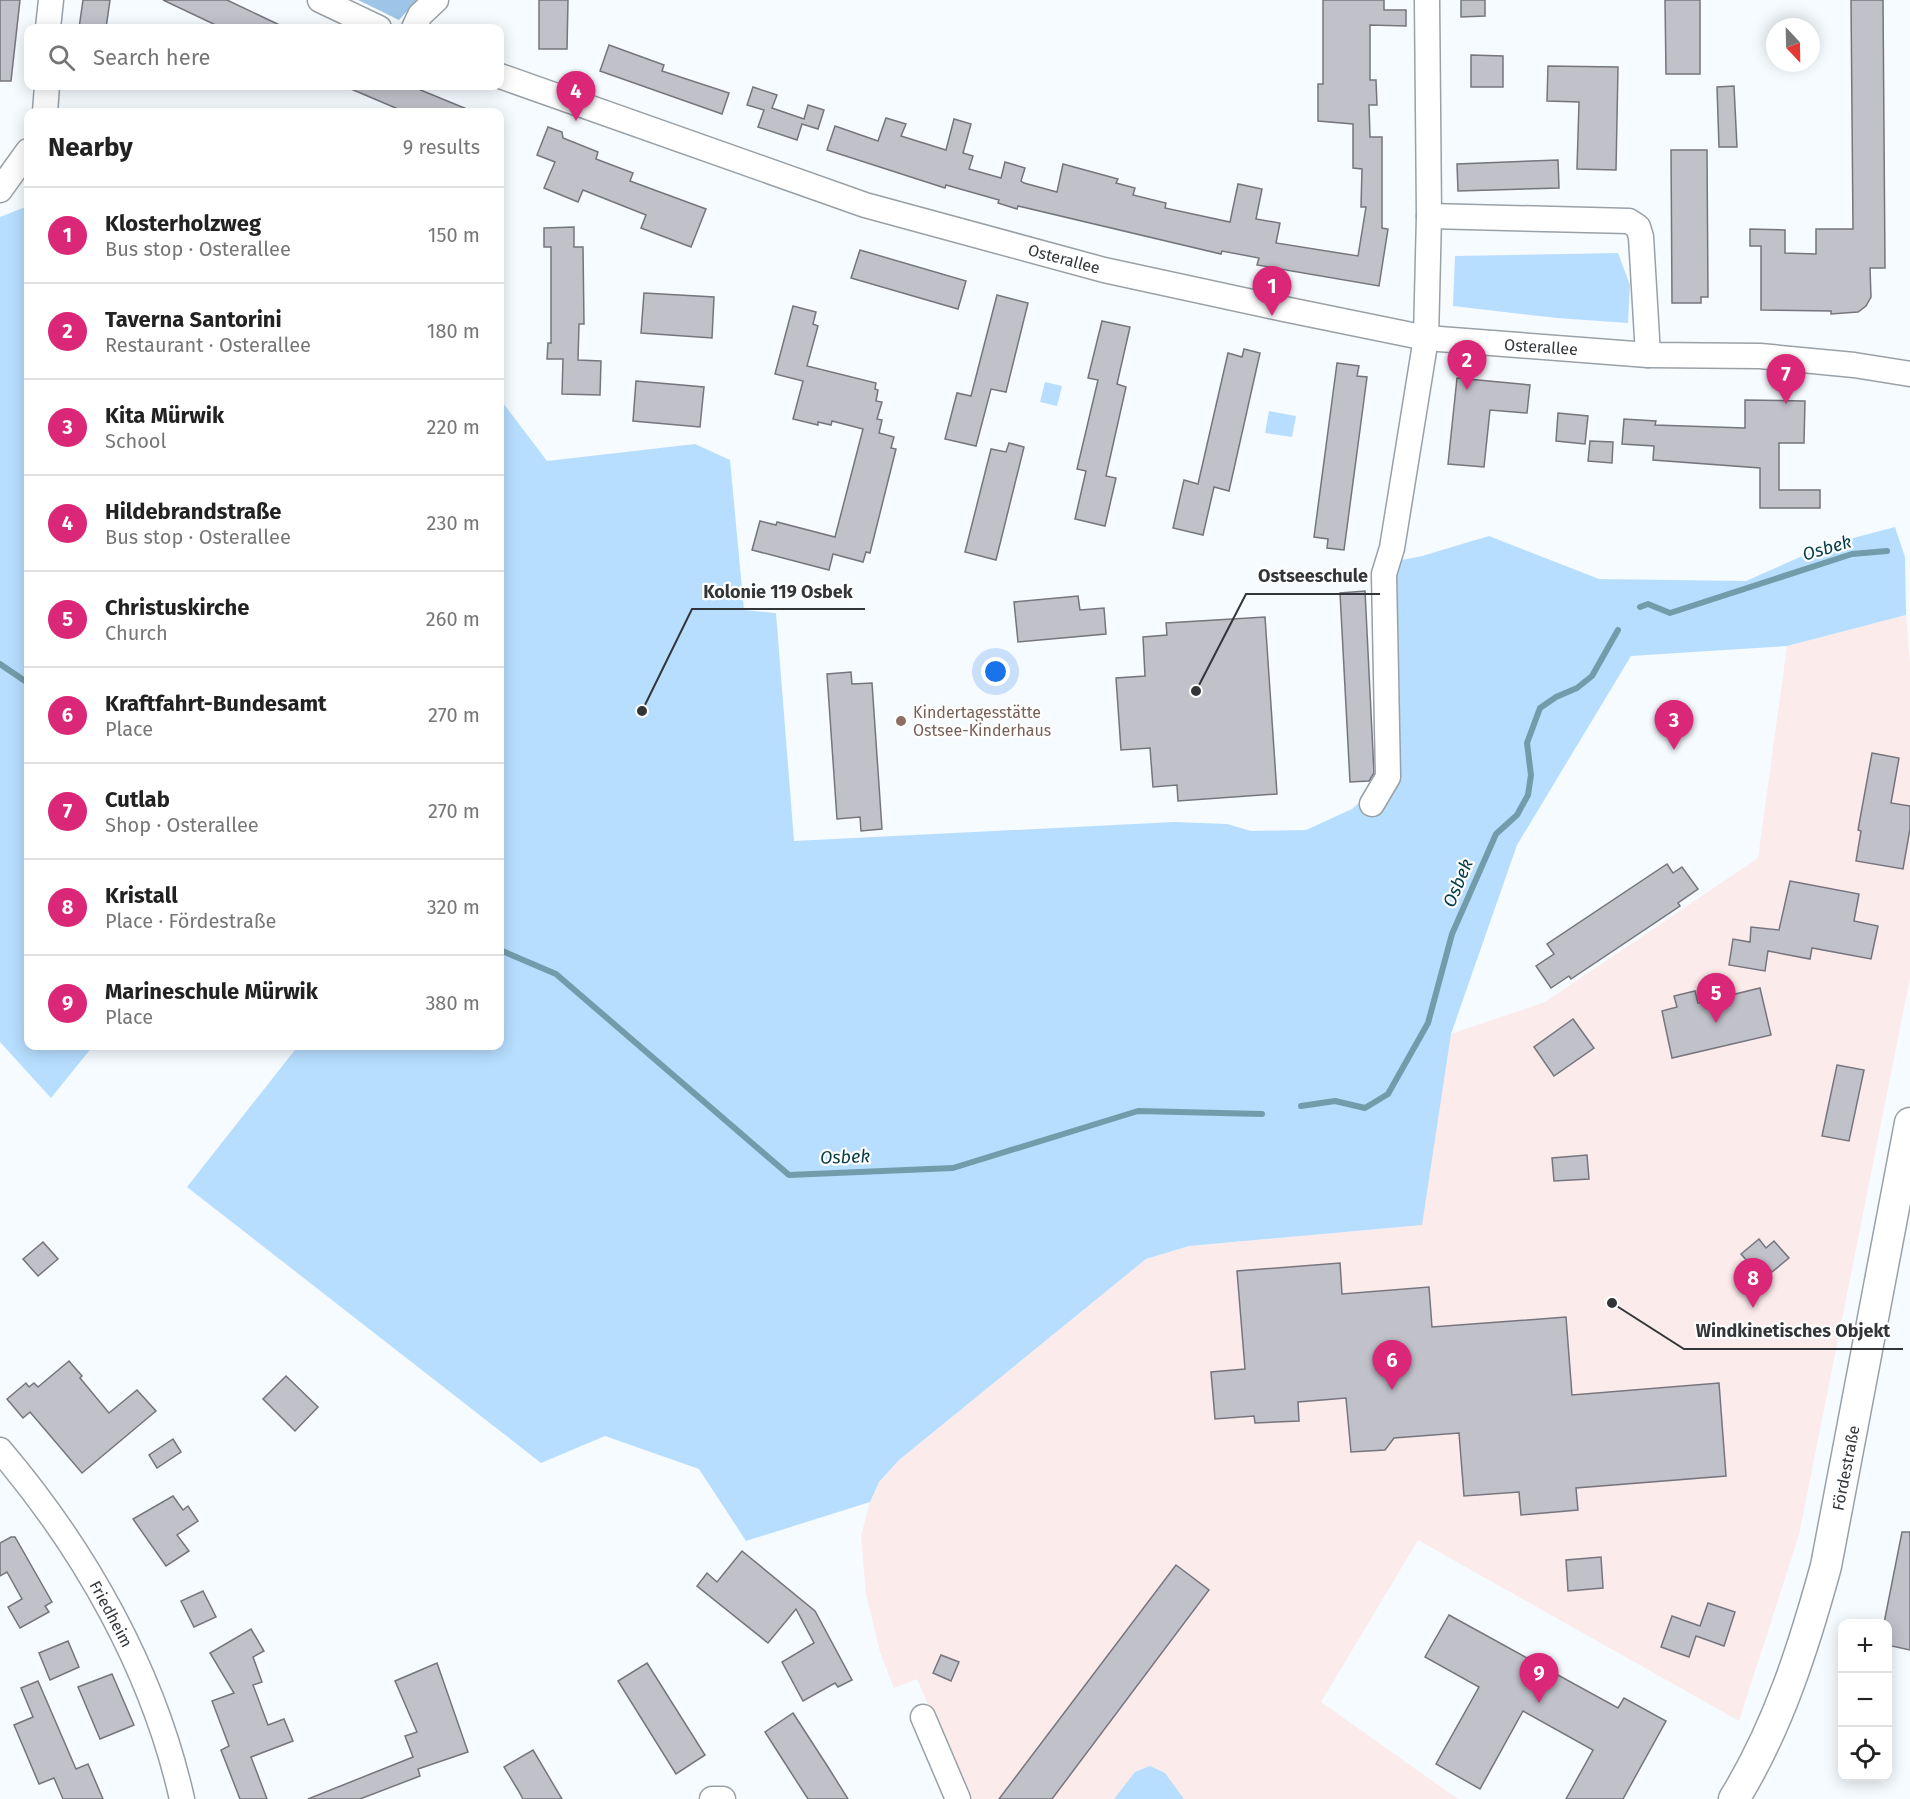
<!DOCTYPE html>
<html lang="en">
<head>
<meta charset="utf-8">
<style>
	:root { --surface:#fff; --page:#f2f2f2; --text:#222; --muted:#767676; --line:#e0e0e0; --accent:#db2777 }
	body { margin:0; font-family:"Fira Sans",sans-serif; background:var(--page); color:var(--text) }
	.controls { position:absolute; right:18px; bottom:18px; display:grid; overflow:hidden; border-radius:12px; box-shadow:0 3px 15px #0003 }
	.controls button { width:54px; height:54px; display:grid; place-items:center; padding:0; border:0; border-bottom:2px solid var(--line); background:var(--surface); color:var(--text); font:30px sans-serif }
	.compass { position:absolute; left:1766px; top:18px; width:54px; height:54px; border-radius:50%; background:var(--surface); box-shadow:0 3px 15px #0003; rotate:158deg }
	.you { position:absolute; left:996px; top:672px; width:21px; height:21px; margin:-15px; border:4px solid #fff; border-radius:50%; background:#1a73e8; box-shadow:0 0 0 9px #1a73e833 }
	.badge { display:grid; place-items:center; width:39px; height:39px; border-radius:50%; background:var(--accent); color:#fff; font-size:20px; font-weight:700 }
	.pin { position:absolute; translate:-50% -50px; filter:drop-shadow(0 2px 3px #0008) }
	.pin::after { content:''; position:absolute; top:32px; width:21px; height:18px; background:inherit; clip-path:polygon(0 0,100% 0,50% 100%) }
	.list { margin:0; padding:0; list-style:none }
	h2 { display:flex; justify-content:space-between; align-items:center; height:78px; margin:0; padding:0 24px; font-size:26px }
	h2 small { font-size:20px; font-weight:400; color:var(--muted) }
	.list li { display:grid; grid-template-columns:39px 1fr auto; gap:18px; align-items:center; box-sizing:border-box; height:96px; padding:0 24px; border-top:2px solid var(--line) }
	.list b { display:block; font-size:22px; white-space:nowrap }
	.list p { margin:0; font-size:20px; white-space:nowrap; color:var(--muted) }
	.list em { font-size:20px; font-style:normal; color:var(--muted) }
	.icon { flex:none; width:33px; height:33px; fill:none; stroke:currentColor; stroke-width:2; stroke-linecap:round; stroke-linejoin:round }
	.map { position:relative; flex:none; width:1910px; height:1799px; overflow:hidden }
	.search { position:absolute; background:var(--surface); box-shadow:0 3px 15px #0003; left:24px; top:24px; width:480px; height:66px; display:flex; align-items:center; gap:15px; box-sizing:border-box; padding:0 21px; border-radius:12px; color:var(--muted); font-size:22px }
	.panel { position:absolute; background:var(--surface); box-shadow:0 3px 15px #0003; left:24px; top:108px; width:480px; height:942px; border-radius:12px }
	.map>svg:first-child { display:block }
</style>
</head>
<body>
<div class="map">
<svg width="1910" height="1799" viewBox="0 0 1910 1799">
	<rect width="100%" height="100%" fill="#f6fbff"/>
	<!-- commercial -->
	<path fill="#fcebeb" d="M 1906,615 L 1910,664 L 1910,978 L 1799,1535 L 1739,1721 L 1418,1540 L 1321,1702 L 1458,1799 L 968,1799 L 917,1679 L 894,1688 L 880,1652 L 866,1594 L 861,1536 L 870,1502 L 879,1482 L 899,1460 L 1146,1259 L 1189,1246 L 1421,1225 L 1451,1034 L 1545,1002 L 1758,858 L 1787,646 Z"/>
	<!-- green -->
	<g fill="#b7deff">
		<path d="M 28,206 L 28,1046 L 93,1046 L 51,1098 L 0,1042 L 0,217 Z"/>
		<path d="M 1618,253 L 1630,285 L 1628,323 L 1557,318 L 1453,306 L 1455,256 Z"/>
		<path d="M 1045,382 L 1062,386 L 1057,406 L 1040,402 Z"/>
		<path d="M 500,399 L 547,461 L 695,444 L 730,460 L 744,610 L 776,613 L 794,841 L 1174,822 L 1227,824 L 1251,831 L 1306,830 L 1352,809 L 1379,786 L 1376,565 L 1422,556 L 1489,536 L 1599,579 L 1746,581 L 1827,545 L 1895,527 L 1905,557 L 1906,615 L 1787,646 L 1631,656 L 1517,845 L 1451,1034 L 1422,1225 L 1189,1246 L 1146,1259 L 899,1460 L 879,1482 L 870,1502 L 746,1541 L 699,1469 L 605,1436 L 541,1463 L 187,1187 L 298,1046 L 500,1046 Z"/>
		<path d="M 1269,411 L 1296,416 L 1292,437 L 1265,433 Z"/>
		<path d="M 1150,1766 L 1165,1773 L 1184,1799 L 1114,1799 L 1135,1772 Z"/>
	</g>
	<!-- forest -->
	<path fill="#9dc5e7" d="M 358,0 L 417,0 L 399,20 Z"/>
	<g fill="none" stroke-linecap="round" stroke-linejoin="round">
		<!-- stream -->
		<g stroke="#739caa" stroke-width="6">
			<path d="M 1640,607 L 1648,604 L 1670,613 L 1852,554 L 1887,551"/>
			<path d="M 0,664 L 28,683"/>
			<path d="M 500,950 L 556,974 L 789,1175 L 953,1168 L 1138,1111 L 1262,1114"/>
			<path d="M 1301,1106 L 1335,1101 L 1365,1108 L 1388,1094 L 1428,1023 L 1452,934 L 1496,834 L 1517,815 L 1528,795 L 1531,775 L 1527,743 L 1540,708 L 1556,697 L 1577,688 L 1592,676 L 1618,630"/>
		</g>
	</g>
	<!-- building -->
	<g fill="#c1c1ca" stroke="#76757e" stroke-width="1.5">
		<path d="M 0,0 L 20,0 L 11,81 L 0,81 Z"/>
		<path d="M 83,0 L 110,0 L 106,28 L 79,28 Z"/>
		<path d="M 163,0 L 227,0 L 286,28 L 222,28 Z"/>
		<path d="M 539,0 L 568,0 L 567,49 L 539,49 Z"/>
		<path d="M 1323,0 L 1384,0 L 1384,10 L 1406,10 L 1406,26 L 1370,25 L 1370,80 L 1376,80 L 1377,105 L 1369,105 L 1370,137 L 1382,137 L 1382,228 L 1388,229 L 1379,286 L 1257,265 L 1259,258 L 1222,251 L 1221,254 L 1018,206 L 1017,209 L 998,203 L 999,200 L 946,185 L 945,188 L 827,150 L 835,126 L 878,141 L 886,118 L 906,124 L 901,136 L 946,150 L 954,119 L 971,124 L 963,153 L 973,156 L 969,169 L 1001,178 L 1005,162 L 1025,168 L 1021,181 L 1024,183 L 1057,192 L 1063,164 L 1118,179 L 1116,183 L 1135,188 L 1133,195 L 1166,203 L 1165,208 L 1230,222 L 1238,184 L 1262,189 L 1256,219 L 1280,223 L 1276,243 L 1358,256 L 1366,207 L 1361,207 L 1362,169 L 1353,168 L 1353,124 L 1318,121 L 1318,84 L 1323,84 Z"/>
		<path d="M 1461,0 L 1485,0 L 1485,16 L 1461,17 Z"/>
		<path d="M 1665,0 L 1700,0 L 1700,74 L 1666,74 Z"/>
		<path d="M 1851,0 L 1883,0 L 1885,268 L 1870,268 L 1871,297 L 1866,306 L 1858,312 L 1831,314 L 1831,311 L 1761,310 L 1761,246 L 1750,246 L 1750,229 L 1785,230 L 1785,253 L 1816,254 L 1816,229 L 1853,229 Z"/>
		<path d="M 609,45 L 664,65 L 662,71 L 729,93 L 722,114 L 600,71 Z"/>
		<path d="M 1471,55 L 1503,56 L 1503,87 L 1471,87 Z"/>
		<path d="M 1548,66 L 1618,67 L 1616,170 L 1577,169 L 1579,102 L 1547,101 Z"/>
		<path d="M 344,86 L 411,86 L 474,112 L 405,112 Z"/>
		<path d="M 1734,86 L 1737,147 L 1719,147 L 1717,87 Z"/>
		<path d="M 753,87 L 777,95 L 772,108 L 804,119 L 808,105 L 824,110 L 818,129 L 802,124 L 797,140 L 758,127 L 764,110 L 747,105 Z"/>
		<path d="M 548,127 L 562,132 L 563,138 L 598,152 L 596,159 L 633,173 L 630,181 L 706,209 L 691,247 L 641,228 L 646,215 L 583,190 L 578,202 L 544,188 L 555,162 L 537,155 Z"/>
		<path d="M 1671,150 L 1707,150 L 1708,297 L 1701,297 L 1701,303 L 1672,303 Z"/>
		<path d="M 1558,160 L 1559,188 L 1458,191 L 1457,164 Z"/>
		<path d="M 574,227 L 574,247 L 583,247 L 584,324 L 579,324 L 578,360 L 601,361 L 600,395 L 562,394 L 563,359 L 547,359 L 548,343 L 551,343 L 551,247 L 544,247 L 544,228 Z"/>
		<path d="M 860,250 L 966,281 L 958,309 L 851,278 Z"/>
		<path d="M 644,293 L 714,297 L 712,338 L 641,333 Z"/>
		<path d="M 997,295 L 1028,303 L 1006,392 L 991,389 L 976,446 L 945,439 L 957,393 L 971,396 Z"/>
		<path d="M 793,306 L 816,312 L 813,324 L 818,326 L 807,366 L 876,383 L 875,389 L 878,390 L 876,401 L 882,402 L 877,419 L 882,420 L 879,433 L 894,437 L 891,448 L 896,449 L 870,553 L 866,552 L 863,562 L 833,554 L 829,570 L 752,550 L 760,521 L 776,525 L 777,522 L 835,537 L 863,429 L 832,421 L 831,425 L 818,422 L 818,425 L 793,419 L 803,381 L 775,374 Z"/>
		<path d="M 1102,321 L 1130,327 L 1117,384 L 1126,387 L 1106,476 L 1116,478 L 1105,526 L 1075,519 L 1086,471 L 1077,469 L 1098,380 L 1088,378 Z"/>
		<path d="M 1244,349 L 1260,353 L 1229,491 L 1214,487 L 1203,535 L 1173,528 L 1184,480 L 1198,484 L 1228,353 L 1242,357 Z"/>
		<path d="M 1337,363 L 1359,366 L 1357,376 L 1367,377 L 1344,550 L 1327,548 L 1328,539 L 1314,537 Z"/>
		<path d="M 1457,378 L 1530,385 L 1527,413 L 1490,410 L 1484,467 L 1448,464 Z"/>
		<path d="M 636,381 L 704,387 L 700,427 L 633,421 Z"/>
		<path d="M 1745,400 L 1805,401 L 1804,443 L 1779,443 L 1779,490 L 1820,490 L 1820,508 L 1760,508 L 1760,468 L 1653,460 L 1654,446 L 1622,444 L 1624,419 L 1656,421 L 1655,425 L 1745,428 Z"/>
		<path d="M 1558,413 L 1588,416 L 1585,444 L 1556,441 Z"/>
		<path d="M 1590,441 L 1613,442 L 1612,463 L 1588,461 Z"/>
		<path d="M 1009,443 L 1024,447 L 996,560 L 965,552 L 991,449 L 1006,452 Z"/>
		<path d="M 1365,591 L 1374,773 L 1369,781 L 1350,782 L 1340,593 Z"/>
		<path d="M 1078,596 L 1080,610 L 1104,608 L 1106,634 L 1018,642 L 1014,602 Z"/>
		<path d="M 1265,617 L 1277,794 L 1178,801 L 1177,785 L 1153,787 L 1150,748 L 1121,750 L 1116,678 L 1145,676 L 1143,637 L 1167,635 L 1166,623 Z"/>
		<path d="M 851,672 L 852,684 L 872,683 L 882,829 L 861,831 L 860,817 L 837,819 L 827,674 Z"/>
		<path d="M 1872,753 L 1899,758 L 1891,803 L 1910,806 L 1910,829 L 1903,869 L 1856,861 L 1861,831 L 1858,830 Z"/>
		<path d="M 1667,864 L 1673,873 L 1682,867 L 1698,889 L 1678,903 L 1680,906 L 1571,979 L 1569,976 L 1551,988 L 1536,966 L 1554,954 L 1547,944 Z"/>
		<path d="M 1790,881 L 1859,894 L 1854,921 L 1878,926 L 1871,959 L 1812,948 L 1810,959 L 1768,951 L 1765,971 L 1729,965 L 1733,939 L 1750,942 L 1751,927 L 1779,930 Z"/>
		<path d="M 1760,988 L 1771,1035 L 1672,1058 L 1662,1011 L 1677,1007 L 1674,996 L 1695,991 L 1698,1003 Z"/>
		<path d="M 1573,1019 L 1594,1048 L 1554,1076 L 1534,1047 Z"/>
		<path d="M 1837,1065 L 1864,1070 L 1849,1141 L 1822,1136 Z"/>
		<path d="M 1587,1155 L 1589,1179 L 1554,1181 L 1552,1158 Z"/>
		<path d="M 1759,1239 L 1766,1248 L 1774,1241 L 1789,1258 L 1772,1272 L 1764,1264 L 1756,1271 L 1741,1254 Z"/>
		<path d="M 43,1242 L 58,1259 L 38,1276 L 23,1259 Z"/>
		<path d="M 1340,1263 L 1342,1294 L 1429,1287 L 1432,1327 L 1566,1317 L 1572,1395 L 1719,1383 L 1726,1476 L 1576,1488 L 1578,1510 L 1521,1515 L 1519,1492 L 1464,1496 L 1459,1433 L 1394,1438 L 1385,1450 L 1351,1452 L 1346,1398 L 1298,1402 L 1299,1421 L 1255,1423 L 1254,1416 L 1215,1419 L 1211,1372 L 1245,1369 L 1237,1271 Z"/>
		<path d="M 69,1361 L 82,1376 L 80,1378 L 109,1413 L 137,1390 L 156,1411 L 82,1473 L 30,1412 L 23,1418 L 7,1399 L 26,1383 L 29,1387 L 34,1383 L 38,1387 Z"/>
		<path d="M 286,1376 L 318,1407 L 295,1431 L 263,1399 Z"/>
		<path d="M 173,1439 L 181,1452 L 157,1468 L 149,1455 Z"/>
		<path d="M 173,1496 L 183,1510 L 188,1506 L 198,1521 L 177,1535 L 189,1551 L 166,1566 L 133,1519 Z"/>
		<path d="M 1902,1532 L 1910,1532 L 1910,1650 L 1887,1645 L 1887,1623 L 1884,1623 Z"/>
		<path d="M 11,1537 L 15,1537 L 52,1602 L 45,1606 L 49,1612 L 20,1628 L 8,1607 L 22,1599 L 7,1572 L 0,1576 L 0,1543 Z"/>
		<path d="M 742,1551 L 815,1611 L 852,1680 L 838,1687 L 835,1683 L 803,1701 L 782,1662 L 814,1643 L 796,1609 L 768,1643 L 697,1586 L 707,1573 L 717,1582 Z"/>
		<path d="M 1601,1557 L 1603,1588 L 1568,1591 L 1566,1560 Z"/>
		<path d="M 1176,1565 L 1209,1590 L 1052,1799 L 999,1799 Z"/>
		<path d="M 203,1591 L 216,1617 L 194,1627 L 181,1601 Z"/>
		<path d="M 1708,1603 L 1735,1612 L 1724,1646 L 1696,1636 L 1689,1657 L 1661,1647 L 1672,1616 L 1700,1626 Z"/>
		<path d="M 1449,1615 L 1618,1708 L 1624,1698 L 1666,1721 L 1623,1799 L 1566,1799 L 1593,1750 L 1523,1711 L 1480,1789 L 1436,1764 L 1479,1687 L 1425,1657 Z"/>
		<path d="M 251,1629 L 264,1651 L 253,1657 L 262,1682 L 253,1685 L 268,1725 L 284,1719 L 293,1741 L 251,1757 L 267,1799 L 240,1799 L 221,1750 L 229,1746 L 212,1701 L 234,1693 L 210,1653 Z"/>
		<path d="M 68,1641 L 79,1667 L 50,1680 L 39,1653 Z"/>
		<path d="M 941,1655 L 959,1662 L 951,1681 L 933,1673 Z"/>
		<path d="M 437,1663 L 468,1752 L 418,1769 L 420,1776 L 360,1799 L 308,1799 L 413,1757 L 405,1736 L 417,1732 L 395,1681 Z"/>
		<path d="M 647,1663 L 705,1755 L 676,1774 L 618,1681 Z"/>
		<path d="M 112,1674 L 134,1725 L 100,1739 L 78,1687 Z"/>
		<path d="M 38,1681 L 76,1769 L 88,1764 L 103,1799 L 63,1799 L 54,1778 L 39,1784 L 14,1725 L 33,1717 L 21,1688 Z"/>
		<path d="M 793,1713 L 828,1767 L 848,1799 L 808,1799 L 781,1757 L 765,1732 Z"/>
		<path d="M 533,1750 L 562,1799 L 523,1799 L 518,1790 L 504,1767 Z"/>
	</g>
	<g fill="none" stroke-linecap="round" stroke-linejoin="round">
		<defs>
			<g id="minor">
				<path d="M 320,0 L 379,28"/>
				<path d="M 48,28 L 51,0"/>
				<path d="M 414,28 L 420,15 L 436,0"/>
				<path d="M 500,76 L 865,205 L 1104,270 L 1284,309 L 1426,338 L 1648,355 L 1760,356 L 1854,365 L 1910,374"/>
				<path d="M 45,112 L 47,86"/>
				<path d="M 0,190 L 28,151"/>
				<path d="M 1429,216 L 1629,221 L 1638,227 L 1641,237 L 1648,355"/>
				<path d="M 1372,804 L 1388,777 L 1384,574 L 1392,548 L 1426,338 L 1429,216 L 1427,0"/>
				<path d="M 0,1450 C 85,1550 153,1670 182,1799"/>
				<path d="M 923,1717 L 958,1799"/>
				<path d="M 712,1799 L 723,1799"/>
			</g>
			<path id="major" d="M 1734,1799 C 1778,1728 1804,1646 1826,1566 L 1910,1123"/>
		</defs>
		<!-- minor casing -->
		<use href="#minor" stroke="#99a1a7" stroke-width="27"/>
		<!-- major casing -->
		<use href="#major" stroke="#99a1a7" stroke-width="33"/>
		<!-- minor -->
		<use href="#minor" stroke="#fff" stroke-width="24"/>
		<!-- major -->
		<use href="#major" stroke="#fff" stroke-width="30"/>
	</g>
	<!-- markers -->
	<circle fill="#8d6e63" stroke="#fff" stroke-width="2" cx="901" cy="721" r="6"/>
	<g text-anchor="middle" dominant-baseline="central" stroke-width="4.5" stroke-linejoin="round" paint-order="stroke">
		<!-- street labels -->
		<g font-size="16" fill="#333639" stroke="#fff">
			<text transform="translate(1064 259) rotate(15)">Osterallee</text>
			<text transform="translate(1541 347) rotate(4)">Osterallee</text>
			<text transform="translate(1846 1468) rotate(-79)">Fördestraße</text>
			<text transform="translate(111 1614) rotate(62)">Friedheim</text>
		</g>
		<!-- education labels -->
		<g font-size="16" fill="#785e54" stroke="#fff" text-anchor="start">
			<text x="913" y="712">Kindertagesstätte<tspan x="913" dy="18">Ostsee-Kinderhaus</tspan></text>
		</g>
		<!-- water labels -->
		<g font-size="18" font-style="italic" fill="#053c49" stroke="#fff">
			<text transform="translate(1827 548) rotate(-16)">Osbek</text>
			<text transform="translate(1458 883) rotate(-67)">Osbek</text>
			<text transform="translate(845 1157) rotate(-2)">Osbek</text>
		</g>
	</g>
	<!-- callouts -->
	<path fill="none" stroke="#333639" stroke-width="2" d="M1196 691L1246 594H1380M642 711L692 609H865M1612 1303L1684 1349H1903"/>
	<g fill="#333639" stroke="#fff" stroke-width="2">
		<circle cx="1196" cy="691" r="6"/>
		<circle cx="642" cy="711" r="6"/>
		<circle cx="1612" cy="1303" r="6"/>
	</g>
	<g font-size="18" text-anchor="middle" font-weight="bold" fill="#333639" stroke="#fff" stroke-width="4.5" stroke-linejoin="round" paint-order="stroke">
		<text x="1313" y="582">Ostseeschule</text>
		<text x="778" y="598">Kolonie 119 Osbek</text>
		<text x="1793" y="1337">Windkinetisches Objekt</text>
	</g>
</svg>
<div class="controls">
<button>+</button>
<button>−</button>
<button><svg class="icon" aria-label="locate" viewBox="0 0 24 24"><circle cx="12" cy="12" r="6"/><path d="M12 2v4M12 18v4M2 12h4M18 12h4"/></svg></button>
</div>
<svg class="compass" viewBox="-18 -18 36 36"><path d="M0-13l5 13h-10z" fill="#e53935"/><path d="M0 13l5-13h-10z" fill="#767676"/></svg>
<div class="you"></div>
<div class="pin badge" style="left:1272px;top:316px">1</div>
<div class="pin badge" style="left:1467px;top:390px">2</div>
<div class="pin badge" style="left:1674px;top:750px">3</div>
<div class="pin badge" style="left:576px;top:121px">4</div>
<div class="pin badge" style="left:1716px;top:1023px">5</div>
<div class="pin badge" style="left:1392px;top:1390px">6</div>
<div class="pin badge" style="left:1786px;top:404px">7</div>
<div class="pin badge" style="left:1753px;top:1308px">8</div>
<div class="pin badge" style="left:1539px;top:1703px">9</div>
<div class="search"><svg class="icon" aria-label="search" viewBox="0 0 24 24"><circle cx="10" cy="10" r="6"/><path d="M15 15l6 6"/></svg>Search here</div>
<section class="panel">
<h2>Nearby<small>9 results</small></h2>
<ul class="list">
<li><span class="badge">1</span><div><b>Klosterholzweg</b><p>Bus stop · Osterallee</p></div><em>150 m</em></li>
<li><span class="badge">2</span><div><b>Taverna Santorini</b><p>Restaurant · Osterallee</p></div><em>180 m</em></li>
<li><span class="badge">3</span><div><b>Kita Mürwik</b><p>School</p></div><em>220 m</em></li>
<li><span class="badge">4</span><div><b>Hildebrandstraße</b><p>Bus stop · Osterallee</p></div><em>230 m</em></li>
<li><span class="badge">5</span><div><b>Christuskirche</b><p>Church</p></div><em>260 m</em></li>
<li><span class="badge">6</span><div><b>Kraftfahrt-Bundesamt</b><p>Place</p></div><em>270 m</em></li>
<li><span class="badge">7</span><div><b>Cutlab</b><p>Shop · Osterallee</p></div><em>270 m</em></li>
<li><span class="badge">8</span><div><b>Kristall</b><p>Place · Fördestraße</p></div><em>320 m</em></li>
<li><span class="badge">9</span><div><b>Marineschule Mürwik</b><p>Place</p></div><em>380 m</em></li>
</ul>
</section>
</div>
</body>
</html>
